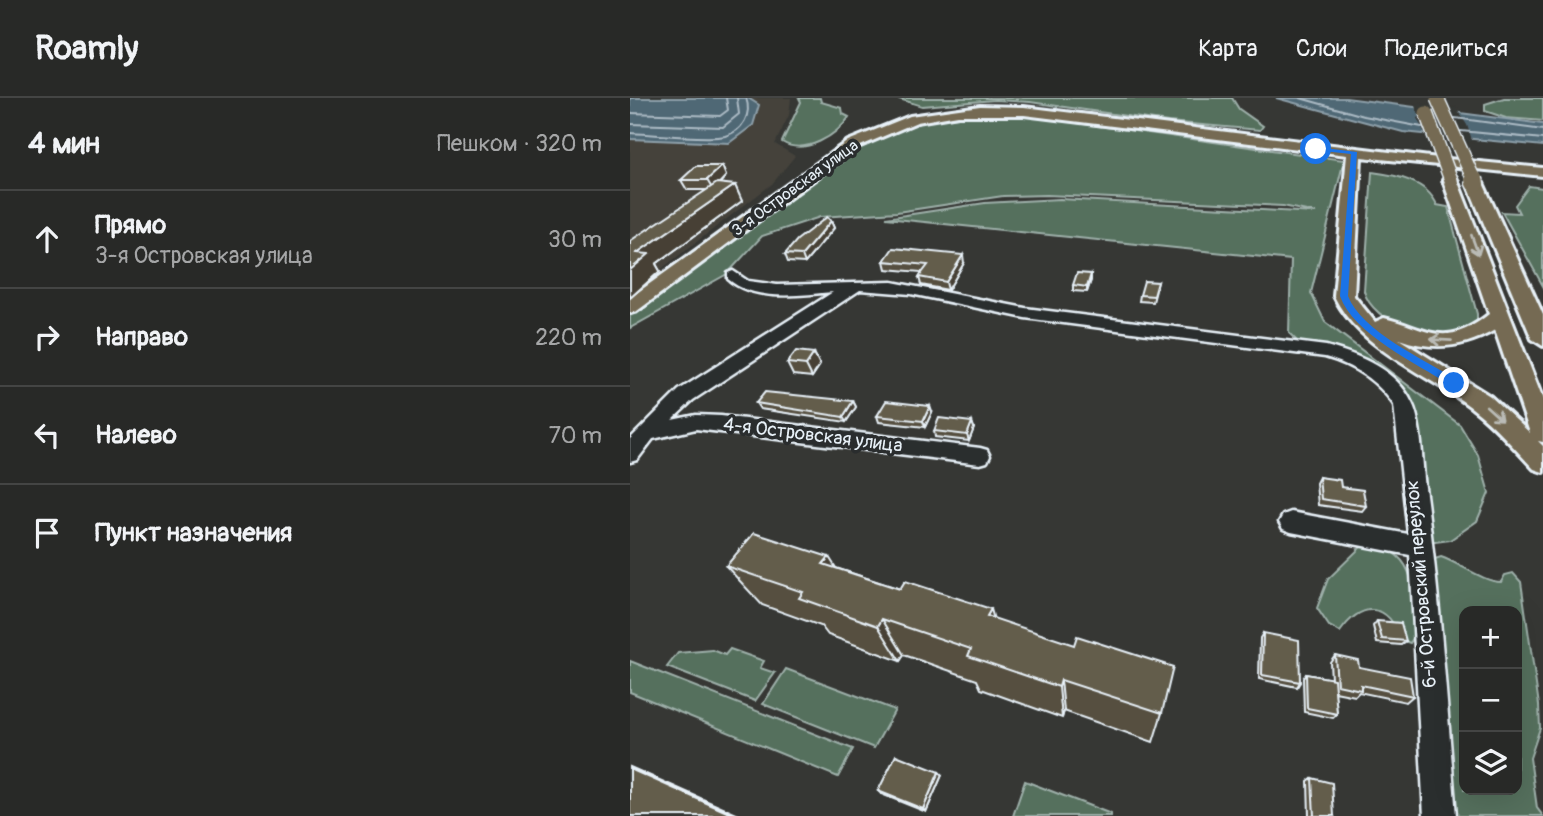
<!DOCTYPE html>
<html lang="ru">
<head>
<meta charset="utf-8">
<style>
	:root { --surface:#282927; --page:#343533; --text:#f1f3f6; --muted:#a5a6a7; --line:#444544 }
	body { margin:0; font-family:Pangolin,sans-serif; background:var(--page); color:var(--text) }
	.controls { position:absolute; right:21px; bottom:21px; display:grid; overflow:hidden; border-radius:14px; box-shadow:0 7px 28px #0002 }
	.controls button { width:63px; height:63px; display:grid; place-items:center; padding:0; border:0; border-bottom:2px solid var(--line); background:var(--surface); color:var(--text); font:35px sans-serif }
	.stop { position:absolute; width:21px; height:21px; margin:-16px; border:5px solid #1a73e8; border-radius:50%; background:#fff }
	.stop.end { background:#1a73e8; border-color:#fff; box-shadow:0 2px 7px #0008 }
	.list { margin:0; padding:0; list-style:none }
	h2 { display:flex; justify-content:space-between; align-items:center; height:91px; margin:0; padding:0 28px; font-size:30px }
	h2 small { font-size:23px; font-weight:400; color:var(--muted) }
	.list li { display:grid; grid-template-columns:46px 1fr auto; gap:21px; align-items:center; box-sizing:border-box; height:98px; padding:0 28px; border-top:2px solid var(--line) }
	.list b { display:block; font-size:26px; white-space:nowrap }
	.list p { margin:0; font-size:23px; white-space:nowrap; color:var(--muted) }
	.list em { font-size:23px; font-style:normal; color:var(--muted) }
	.icon { flex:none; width:38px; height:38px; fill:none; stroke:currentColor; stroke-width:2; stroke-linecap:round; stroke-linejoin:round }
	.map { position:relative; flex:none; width:913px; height:718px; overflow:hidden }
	header { display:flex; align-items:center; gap:42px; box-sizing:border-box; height:98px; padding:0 35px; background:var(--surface); border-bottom:2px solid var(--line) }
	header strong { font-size:33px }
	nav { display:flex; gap:38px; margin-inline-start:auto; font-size:24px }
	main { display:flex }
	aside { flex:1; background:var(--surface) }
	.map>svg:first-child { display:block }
</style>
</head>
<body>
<header>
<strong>Roamly</strong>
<nav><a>Карта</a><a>Слои</a><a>Поделиться</a></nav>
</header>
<main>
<aside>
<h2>4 мин<small>Пешком · 320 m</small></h2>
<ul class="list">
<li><svg class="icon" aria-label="ahead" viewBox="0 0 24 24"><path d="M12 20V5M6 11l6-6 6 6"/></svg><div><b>Прямо</b><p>3-я Островская улица</p></div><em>30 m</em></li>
<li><svg class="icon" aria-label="right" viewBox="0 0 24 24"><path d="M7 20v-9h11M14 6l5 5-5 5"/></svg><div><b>Направо</b></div><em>220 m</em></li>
<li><svg class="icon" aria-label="left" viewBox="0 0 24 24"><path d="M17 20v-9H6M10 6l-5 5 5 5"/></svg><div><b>Налево</b></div><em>70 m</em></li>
<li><svg class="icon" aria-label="arrive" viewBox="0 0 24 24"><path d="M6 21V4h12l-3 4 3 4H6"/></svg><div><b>Пункт назначения</b></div></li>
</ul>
</aside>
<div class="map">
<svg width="913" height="718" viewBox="0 0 913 718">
	<rect width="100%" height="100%" fill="#363734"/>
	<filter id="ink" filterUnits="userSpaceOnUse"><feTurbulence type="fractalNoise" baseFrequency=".0143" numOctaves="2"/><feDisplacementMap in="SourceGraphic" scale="14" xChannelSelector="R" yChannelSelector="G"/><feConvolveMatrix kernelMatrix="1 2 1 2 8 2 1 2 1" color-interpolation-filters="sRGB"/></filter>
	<g filter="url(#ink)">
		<!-- built -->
		<path fill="#44423b" d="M 0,0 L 161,0 L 159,17 L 145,46 L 165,58 L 142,86 L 34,169 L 0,201 Z"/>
		<!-- green -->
		<g fill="#556f5d" stroke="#9eb0aa" stroke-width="2" fill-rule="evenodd">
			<path d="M 169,0 L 190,0 L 191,4 L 212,10 L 213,16 L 219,19 C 208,37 174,58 152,44 L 171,4 Z"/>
			<path d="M 266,0 L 602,0 L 609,11 L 633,28 L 630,32 L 538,24 L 400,4 L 365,2 L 292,8 Z"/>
			<path d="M 874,0 L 913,0 L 913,23 L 876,20 L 855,13 L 855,6 Z"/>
			<path d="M 351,16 L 382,16 L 714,62 L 681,195 L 695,224 L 830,327 L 848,357 L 859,395 L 847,423 L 820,442 L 798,445 L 764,284 L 719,256 L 668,244 L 659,235 L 661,162 L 256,120 L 355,105 L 430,101 L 686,115 L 653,108 L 417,97 L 373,98 L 267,114 L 190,119 L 132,138 L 97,176 L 0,230 L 0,218 L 240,43 L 288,24 Z"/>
			<path d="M 742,74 C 766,77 797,83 807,107 L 818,109 L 847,216 L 847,225 C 843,228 838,232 833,234 C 805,248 742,225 734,193 Z"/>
			<path d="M 899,88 L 913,90 L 913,188 L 872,114 L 889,115 L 885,107 Z"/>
			<path d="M 735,445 C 789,452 784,494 785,537 L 780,545 L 771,542 C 758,504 732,503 710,534 L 699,528 L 687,510 L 698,481 Z"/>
			<path d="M 811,459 C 829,465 854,484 871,484 L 875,477 L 883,475 L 891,484 L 909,607 L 910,630 L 900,660 L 907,710 L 913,718 L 823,718 L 802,462 ZM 834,513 L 887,513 L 887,692 L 834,692 Z"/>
			<path d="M 100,551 L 134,563 L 130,570 L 145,575 L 125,603 L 37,569 L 48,555 L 83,552 L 95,557 Z"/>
			<path d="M 0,563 L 223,651 L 208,679 L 0,594 Z"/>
			<path d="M 156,571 L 265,612 L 244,650 L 133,606 Z"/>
			<path d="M 395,683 L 481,716 L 481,718 L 383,718 Z"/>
		</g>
		<!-- water -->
		<g fill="#506875" stroke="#8d9fa9" stroke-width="2">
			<path d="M 0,0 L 118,0 L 129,7 L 123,27 L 99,45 L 0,41 Z"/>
			<path d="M 646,0 L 716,0 L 913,26 L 913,48 L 773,34 Z"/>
		</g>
		<!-- pier -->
		<path fill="#363734" d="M 784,5 L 826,10 L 837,27 L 843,45 L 797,40 L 787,20 L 789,19 Z"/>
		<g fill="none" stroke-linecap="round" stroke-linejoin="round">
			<!-- shore -->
			<g stroke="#abbac4" stroke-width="2">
				<path d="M 670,0 L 734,18 L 792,29"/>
				<path d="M 0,15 L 90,18 L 98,12 L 96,0"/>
				<path d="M 825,20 L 913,32"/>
				<path d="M 0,26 L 93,29 L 109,16 L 107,0"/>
				<path d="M 831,33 L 913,41"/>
				<path d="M 0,35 C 20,36 79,42 95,38 C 113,33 122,16 116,0"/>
			</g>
			<defs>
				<path id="minor" d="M 103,173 L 118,183 L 147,187 L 262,184 L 395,210 L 696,248 C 729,257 767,272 782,305 C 792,324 792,366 795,389 C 810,498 817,608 826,718 L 794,718 L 780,457 L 661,434 L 653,431 L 649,424 L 653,417 L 661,414 L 778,436 L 764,307 C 748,283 723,267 695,259 L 395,220 L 281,196 L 230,192 L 63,302 L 42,322 L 66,317 L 91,318 L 350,350 L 357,352 L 360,358 L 357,364 L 350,366 L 66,331 L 23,341 L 7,362 L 0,364 L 0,341 L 49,292 L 203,194 C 169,197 125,204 98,181 L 98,175 Z"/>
				<g id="major">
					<path d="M 350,8 L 394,9 L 808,60 L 913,70 L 913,78 L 731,59 L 724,198 L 745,224 L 754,220 C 799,231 814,252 859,216 L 813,82 L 816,79 L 826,79 L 913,302 L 913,344 L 908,343 L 913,348 L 913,374 L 904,371 C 884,350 865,327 842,310 C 797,275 730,252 704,198 L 717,57 L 394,17 L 328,17 L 287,24 L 228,49 L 7,213 L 0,215 L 0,200 L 218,43 L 280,18 ZM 865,232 L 900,335 L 860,298 L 769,241 C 803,253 834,250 865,232 Z"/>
					<path d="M 845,80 L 853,85 L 913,217 L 913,248 L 902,241 L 837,85 Z"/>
				</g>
			</defs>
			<!-- minor casing -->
			<use href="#minor" stroke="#e8f1f8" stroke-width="5"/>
			<!-- major casing -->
			<use href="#major" stroke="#e8f1f8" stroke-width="6"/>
			<!-- minor -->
			<use href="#minor" fill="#2a2d2e" fill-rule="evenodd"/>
			<!-- major -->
			<use href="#major" fill="#746b52" fill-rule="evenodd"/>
			<defs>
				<g id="major-bridge-far1">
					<path d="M 807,0 L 845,84"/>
					<path d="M 796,15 L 821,82"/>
				</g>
				<path id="major-bridge" d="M 844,82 L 845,85"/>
			</defs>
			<!-- major-bridge-far1 casing -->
			<use href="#major-bridge-far1" stroke="#e8f1f8" stroke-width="16" stroke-linecap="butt"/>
			<!-- major-bridge casing -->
			<use href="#major-bridge" stroke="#e8f1f8" stroke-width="21" stroke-linecap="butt"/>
			<!-- major-bridge-far1 -->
			<use href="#major-bridge-far1" stroke="#746b52" stroke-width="13"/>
			<!-- major-bridge -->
			<use href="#major-bridge" stroke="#746b52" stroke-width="18"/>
		</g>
		<!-- wall -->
		<g fill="#565041" stroke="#e8f1f8" stroke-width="2">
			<path d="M 92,68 L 96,78 L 90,85 L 112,103 L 26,166 L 30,173 L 0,200 L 76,92 L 57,92 L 51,82 Z"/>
			<path d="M 201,123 L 204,130 L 175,165 L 158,164 L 155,156 Z"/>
			<path d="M 254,163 L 334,165 L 318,192 L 291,187 L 289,179 L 292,174 L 256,171 Z"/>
			<path d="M 461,176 L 461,182 L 457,194 L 443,193 L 443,187 Z"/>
			<path d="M 528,184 L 523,204 L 509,203 L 510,197 Z"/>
			<path d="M 184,255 L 190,267 L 182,279 L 163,277 L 157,265 Z"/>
			<path d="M 223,303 L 226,309 L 216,324 L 130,311 L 126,305 Z"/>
			<path d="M 302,314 L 295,329 L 249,324 L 247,318 Z"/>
			<path d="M 342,324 L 344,330 L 339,343 L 305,339 L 304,333 Z"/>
			<path d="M 689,379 L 711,389 L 736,408 L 732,413 L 688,407 L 686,385 Z"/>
			<path d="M 96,468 L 206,470 L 363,521 L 532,615 L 523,644 L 434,613 L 432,620 L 351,591 L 347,582 L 274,557 L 270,563 L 198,537 L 191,528 L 132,507 Z"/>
			<path d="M 747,523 L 776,543 L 771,547 L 747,545 L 743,528 Z"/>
			<path d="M 633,535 L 670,584 L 667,589 L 629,581 L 630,540 Z"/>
			<path d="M 705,557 L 729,569 L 783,598 L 776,604 L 729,594 L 725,598 L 705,594 L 707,616 L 703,620 L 674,614 L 673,580 L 676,576 L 701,581 L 700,564 Z"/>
			<path d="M 309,674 L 312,677 L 296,714 L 251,696 L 248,693 Z"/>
			<path d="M 682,680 L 704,718 L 679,718 L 678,683 Z"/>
		</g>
		<!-- shaded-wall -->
		<g fill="#464135" stroke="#e8f1f8" stroke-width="2">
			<path d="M 92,68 L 96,78 L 83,92 L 77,82 Z"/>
			<path d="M 105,87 L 112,103 L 26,166 L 30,173 L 0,200 L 0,172 L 7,155 Z"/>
			<path d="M 201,123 L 204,130 L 175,165 L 172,157 Z"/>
			<path d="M 333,157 L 334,165 L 318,192 L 316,184 Z"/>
			<path d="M 461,176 L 461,182 L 457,194 L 457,189 Z"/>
			<path d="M 184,255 L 190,267 L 182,279 L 176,267 Z"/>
			<path d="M 223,303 L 226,309 L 216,324 L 213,319 Z"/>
			<path d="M 300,308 L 302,314 L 295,329 L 293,323 Z"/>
			<path d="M 342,324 L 344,330 L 339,343 L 337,337 Z"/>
			<path d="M 199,459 L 224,498 L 193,466 Z"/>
			<path d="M 361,511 L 371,547 L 357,518 Z"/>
			<path d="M 252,521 L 274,557 L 270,563 L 248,528 Z"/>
			<path d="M 431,582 L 434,613 L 432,620 L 429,589 Z"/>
			<path d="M 0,669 L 111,718 L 106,718 L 0,671 Z"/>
			<path d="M 309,674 L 312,677 L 296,714 L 293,711 Z"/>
		</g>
		<!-- building -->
		<g fill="#645d4c" stroke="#e8f1f8" stroke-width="2">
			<path d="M 66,68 L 92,68 L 77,82 L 51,82 Z"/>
			<path d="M 87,85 L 105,87 L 7,155 L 19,156 L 0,172 L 0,143 Z"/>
			<path d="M 197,119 L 201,123 L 172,157 L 155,156 L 167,142 Z"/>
			<path d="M 263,150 L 333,157 L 316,184 L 289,179 L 298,167 L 254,163 Z"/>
			<path d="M 447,175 L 461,176 L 457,189 L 443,187 Z"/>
			<path d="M 514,183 L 528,184 L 524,198 L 510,197 Z"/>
			<path d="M 166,253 L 184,255 L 176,267 L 157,265 Z"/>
			<path d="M 135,294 L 223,303 L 213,319 L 126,305 Z"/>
			<path d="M 256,303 L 300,308 L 293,323 L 247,318 Z"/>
			<path d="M 309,320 L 342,324 L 337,337 L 304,333 Z"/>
			<path d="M 689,379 L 710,382 L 711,389 L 733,392 L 736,408 L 691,401 Z"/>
			<path d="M 124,435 L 199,459 L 193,466 L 270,491 L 275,483 L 361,511 L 357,518 L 444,547 L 447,538 L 543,569 L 532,615 L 431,582 L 429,589 L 338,558 L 341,551 L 252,521 L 248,528 L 169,500 L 173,494 L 96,468 Z"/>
			<path d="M 747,523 L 771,525 L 776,543 L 752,541 Z"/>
			<path d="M 633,535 L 669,542 L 670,584 L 632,577 Z"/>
			<path d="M 705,557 L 728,562 L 729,569 L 780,579 L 783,598 L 731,587 L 731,592 L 707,587 Z"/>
			<path d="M 676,576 L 704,581 L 707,616 L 677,610 Z"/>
			<path d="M 266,657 L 309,674 L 293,711 L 248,693 Z"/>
			<path d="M 0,671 L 106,718 L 0,718 Z"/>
			<path d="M 682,680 L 702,685 L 704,718 L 684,718 Z"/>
		</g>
		<!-- one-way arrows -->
		<defs><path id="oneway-shaft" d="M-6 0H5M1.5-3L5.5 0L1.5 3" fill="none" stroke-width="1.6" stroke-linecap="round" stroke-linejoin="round" transform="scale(1.75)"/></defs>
		<g stroke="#babbb6">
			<use href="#oneway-shaft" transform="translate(845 147) rotate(70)"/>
			<use href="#oneway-shaft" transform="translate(811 242) rotate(-177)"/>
			<use href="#oneway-shaft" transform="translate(864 315) rotate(42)"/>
		</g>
	</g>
	<!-- route -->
	<path fill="#1a73e8" d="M 686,49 L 727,54 L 718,198 C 731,233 795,262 827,282 L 827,287 L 820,287 C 786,265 723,236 710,198 L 721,56 L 684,52 Z"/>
	<g text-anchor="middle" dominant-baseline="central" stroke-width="7" stroke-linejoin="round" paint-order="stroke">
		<!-- far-street labels -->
		<g font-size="16" fill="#e8f1f8" stroke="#2a2d2e">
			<text transform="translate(165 90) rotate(-36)">3-я Островская улица</text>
		</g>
		<!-- street labels -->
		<g font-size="19" fill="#e8f1f8" stroke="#2a2d2e">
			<text transform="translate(183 337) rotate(7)">4-я Островская улица</text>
			<text transform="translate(791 486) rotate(-95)">6-й Островский переулок</text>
		</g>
	</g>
</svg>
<div class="controls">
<button>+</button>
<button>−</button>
<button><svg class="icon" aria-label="layers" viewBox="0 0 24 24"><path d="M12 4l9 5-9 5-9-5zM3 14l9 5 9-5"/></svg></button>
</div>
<div class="stop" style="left:686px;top:51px"></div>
<div class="stop end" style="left:824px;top:285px"></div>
</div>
</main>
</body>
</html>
